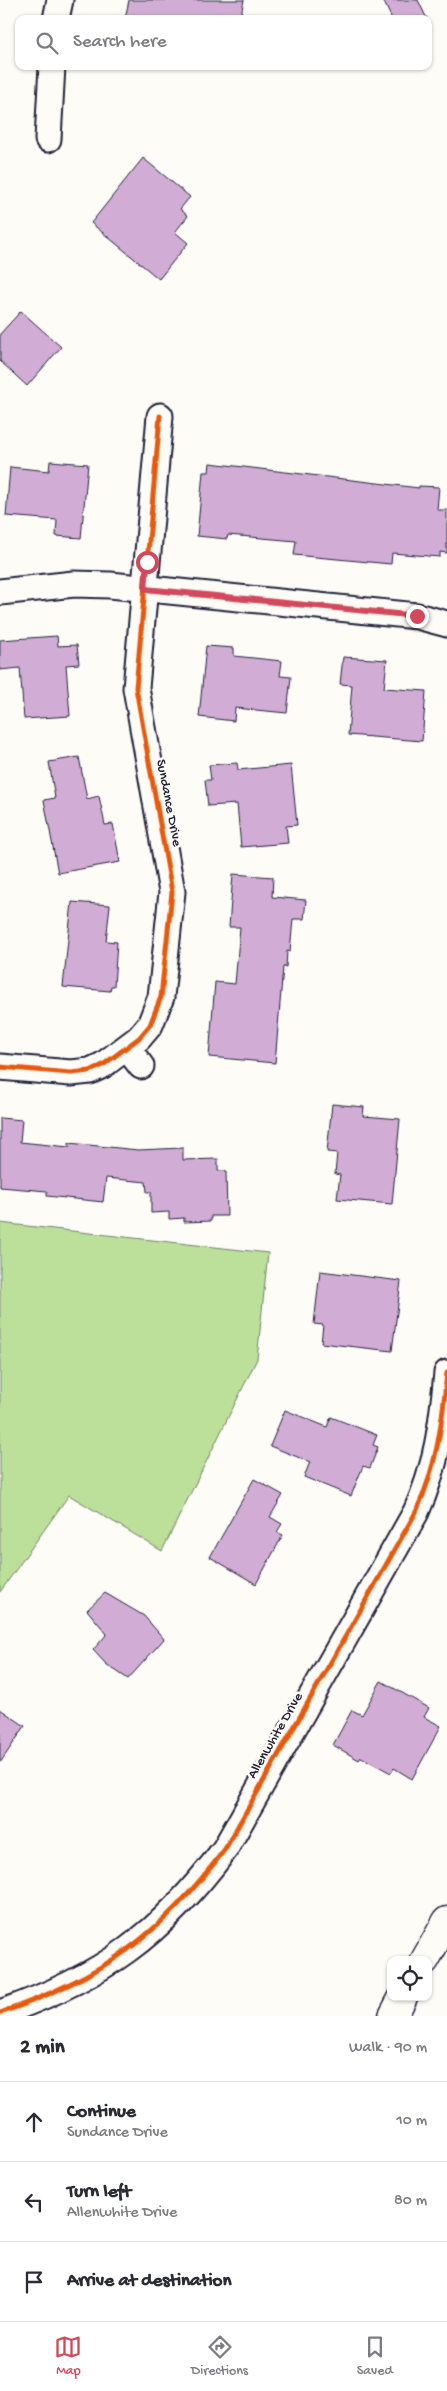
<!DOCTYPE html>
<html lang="en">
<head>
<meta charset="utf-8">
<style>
	:root { --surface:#fff; --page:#f7f7f7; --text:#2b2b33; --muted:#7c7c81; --line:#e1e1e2; --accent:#d1495b }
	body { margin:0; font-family:"Gochi Hand",sans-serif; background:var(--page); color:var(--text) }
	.controls { position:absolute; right:15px; bottom:15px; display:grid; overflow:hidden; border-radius:10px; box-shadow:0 1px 4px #0004 }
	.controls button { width:45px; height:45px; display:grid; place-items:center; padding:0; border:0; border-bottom:1px solid var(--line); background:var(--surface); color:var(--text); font:25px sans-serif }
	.stop { position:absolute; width:15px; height:15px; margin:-11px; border:4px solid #d1495b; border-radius:50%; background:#fff }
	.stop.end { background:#d1495b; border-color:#fff; box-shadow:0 1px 5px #0008 }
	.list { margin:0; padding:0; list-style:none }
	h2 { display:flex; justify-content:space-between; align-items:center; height:65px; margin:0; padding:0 20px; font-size:21px }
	h2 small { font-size:16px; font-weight:400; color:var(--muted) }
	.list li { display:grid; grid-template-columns:32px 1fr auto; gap:15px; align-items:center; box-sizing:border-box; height:80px; padding:0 20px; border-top:1px solid var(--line) }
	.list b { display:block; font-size:19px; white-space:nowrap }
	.list p { margin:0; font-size:16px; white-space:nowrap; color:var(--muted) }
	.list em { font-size:16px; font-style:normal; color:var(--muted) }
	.icon { flex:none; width:28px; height:28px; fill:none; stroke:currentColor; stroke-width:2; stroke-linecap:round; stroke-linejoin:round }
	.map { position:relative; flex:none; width:447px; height:2016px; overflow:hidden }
	.search { position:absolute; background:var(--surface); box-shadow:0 1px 4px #0004; left:15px; right:15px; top:15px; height:55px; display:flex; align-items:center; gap:12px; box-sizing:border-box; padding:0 18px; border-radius:10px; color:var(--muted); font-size:19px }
	.sheet { height:305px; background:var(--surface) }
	nav { display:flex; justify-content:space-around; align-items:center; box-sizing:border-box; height:70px; border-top:1px solid var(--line); background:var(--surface); font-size:14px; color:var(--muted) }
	nav a { display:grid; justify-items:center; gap:2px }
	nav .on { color:var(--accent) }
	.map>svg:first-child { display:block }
</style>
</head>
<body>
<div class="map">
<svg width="447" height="2016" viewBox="0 0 447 2016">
	<rect width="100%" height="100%" fill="#fdfcf7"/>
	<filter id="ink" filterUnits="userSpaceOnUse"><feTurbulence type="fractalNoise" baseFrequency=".02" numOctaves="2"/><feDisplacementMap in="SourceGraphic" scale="10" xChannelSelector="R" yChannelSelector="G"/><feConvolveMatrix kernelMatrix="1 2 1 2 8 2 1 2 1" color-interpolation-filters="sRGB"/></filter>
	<g filter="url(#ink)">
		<!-- green -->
		<path fill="#bce09a" stroke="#6f816a" d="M 0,1223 L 268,1253 L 257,1359 L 162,1551 L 69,1495 L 0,1592 Z"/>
		<!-- building -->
		<g fill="#d1add6" stroke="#22223b">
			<path d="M 129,0 L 244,0 L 240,19 L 125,19 Z"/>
			<path d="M 383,0 L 418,0 L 427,19 L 392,19 Z"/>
			<path d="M 143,158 L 190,197 L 180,209 L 188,216 L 175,232 L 188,243 L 159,279 L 91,223 Z"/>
			<path d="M 21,311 L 61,347 L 27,386 L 0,361 L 0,334 Z"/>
			<path d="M 50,461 L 88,464 L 81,538 L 56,536 L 57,520 L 6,516 L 10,467 L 49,471 Z"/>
			<path d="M 210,463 L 419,488 L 419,486 L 439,487 L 437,510 L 447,510 L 447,553 L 440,552 L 440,557 L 392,553 L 391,564 L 294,555 L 296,541 L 228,535 L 227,539 L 197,536 L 203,472 L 209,472 Z"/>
			<path d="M 57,636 L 58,646 L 77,645 L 79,664 L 66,665 L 70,716 L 24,719 L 20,668 L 0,670 L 0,640 Z"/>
			<path d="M 206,646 L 234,648 L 234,656 L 282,661 L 280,676 L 291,677 L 287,713 L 235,708 L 234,721 L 199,717 Z"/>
			<path d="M 343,657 L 387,660 L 384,688 L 426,691 L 422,741 L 348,735 L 352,685 L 340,684 Z"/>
			<path d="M 79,757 L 87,799 L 99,796 L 105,825 L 113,824 L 120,862 L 58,873 L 44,800 L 55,798 L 49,762 Z"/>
			<path d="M 237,763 L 238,770 L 291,765 L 297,825 L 286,826 L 288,843 L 241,847 L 237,804 L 208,806 L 205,780 L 211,780 L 209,765 Z"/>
			<path d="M 233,874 L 273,877 L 272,897 L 306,900 L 304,919 L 293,919 L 290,952 L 287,951 L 286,967 L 283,967 L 275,1063 L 209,1057 L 215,982 L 235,984 L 240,927 L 229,927 Z"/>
			<path d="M 72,902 L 110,905 L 106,941 L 117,942 L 114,986 L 111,986 L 110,991 L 63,987 Z"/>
			<path d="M 332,1104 L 364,1107 L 363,1116 L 400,1119 L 392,1204 L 337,1199 L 340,1175 L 335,1174 L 337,1153 L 327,1152 Z"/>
			<path d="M 0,1118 L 22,1120 L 20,1142 L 69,1147 L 69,1143 L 138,1150 L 183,1148 L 183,1160 L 218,1159 L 218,1171 L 226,1171 L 227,1216 L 211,1216 L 211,1221 L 184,1222 L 184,1218 L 169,1219 L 169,1212 L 151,1213 L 151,1192 L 147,1192 L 146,1182 L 106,1178 L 103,1202 L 47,1196 L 47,1191 L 0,1187 Z"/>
			<path d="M 320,1271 L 401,1281 L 392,1351 L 321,1343 L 323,1325 L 314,1324 Z"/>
			<path d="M 285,1410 L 327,1427 L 331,1417 L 377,1435 L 373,1445 L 378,1447 L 370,1468 L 363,1466 L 351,1496 L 304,1477 L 310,1462 L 270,1446 Z"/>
			<path d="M 254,1479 L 283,1495 L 270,1517 L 282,1524 L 277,1532 L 283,1535 L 256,1584 L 210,1557 Z"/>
			<path d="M 105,1593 L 144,1616 L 164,1639 L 128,1679 L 106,1664 L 93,1650 L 107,1634 L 87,1610 Z"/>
			<path d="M 381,1681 L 429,1708 L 424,1717 L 441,1726 L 412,1779 L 394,1768 L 391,1773 L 361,1757 L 359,1760 L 333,1745 L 352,1710 L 362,1715 Z"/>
			<path d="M 0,1709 L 25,1726 L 0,1763 Z"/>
		</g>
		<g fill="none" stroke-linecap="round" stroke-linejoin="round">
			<defs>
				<g id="minor">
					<path d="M 56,19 L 60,0"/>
					<path d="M 48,139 L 52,66"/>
					<path d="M 0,592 L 74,584 L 110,585 L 417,616 L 447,624"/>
					<path d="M 128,1049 L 141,1066"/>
					<path d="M 0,1067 L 71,1073 L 90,1071 L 103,1065 L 139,1038 L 150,1025 L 161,997 L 172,892 L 136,688 L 160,416"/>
					<path d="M 0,2013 C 103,1977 160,1936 225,1849 L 416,1512 C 437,1466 442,1424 447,1373"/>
				</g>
				<g id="secondary">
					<path d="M 425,1960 L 447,1921"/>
					<path d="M 393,2016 L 403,1997"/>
				</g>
			</defs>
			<!-- minor casing -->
			<use href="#minor" stroke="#22223b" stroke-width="29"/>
			<!-- secondary casing -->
			<use href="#secondary" stroke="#22223b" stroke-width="31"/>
			<!-- minor -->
			<use href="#minor" stroke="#fdfcf7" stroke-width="25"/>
			<!-- secondary -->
			<use href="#secondary" stroke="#fdfcf7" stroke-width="28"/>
			<defs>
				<g id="cycleway">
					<path d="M 0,1067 L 71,1073 L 90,1071 L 103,1065 L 139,1038 L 150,1025 L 161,997 L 172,892 L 136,688 L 160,416"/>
					<path d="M 0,2013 C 103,1977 160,1936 225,1849 L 416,1512 C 437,1466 442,1424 447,1373"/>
				</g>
			</defs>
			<!-- cycleway casing -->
			<use href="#cycleway" stroke="#fdfcf7" stroke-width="8"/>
			<!-- cycleway -->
			<use href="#cycleway" stroke="#e8590c" stroke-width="5"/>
		</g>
	</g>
	<g fill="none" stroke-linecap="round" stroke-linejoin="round" filter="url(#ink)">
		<!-- route -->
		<path stroke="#d1495b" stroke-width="6" d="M 147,562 L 145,589 L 417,616"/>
	</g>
	<g text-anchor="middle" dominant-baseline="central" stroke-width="5" stroke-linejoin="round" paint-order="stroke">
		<!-- street labels -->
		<g font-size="14" fill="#22223b" stroke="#fdfcf7">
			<text transform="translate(168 803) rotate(79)">Sundance Drive</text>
			<text transform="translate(276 1736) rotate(-60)">Allenwhite Drive</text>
		</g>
	</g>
</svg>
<div class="controls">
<button><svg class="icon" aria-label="locate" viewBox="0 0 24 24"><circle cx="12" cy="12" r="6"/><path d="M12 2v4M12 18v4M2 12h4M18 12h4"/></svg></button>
</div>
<div class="stop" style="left:147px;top:562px"></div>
<div class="stop end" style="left:417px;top:616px"></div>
<div class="search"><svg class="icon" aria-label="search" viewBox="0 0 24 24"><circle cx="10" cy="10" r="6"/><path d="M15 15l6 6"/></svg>Search here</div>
</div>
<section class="sheet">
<h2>2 min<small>Walk · 90 m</small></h2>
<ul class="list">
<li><svg class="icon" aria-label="ahead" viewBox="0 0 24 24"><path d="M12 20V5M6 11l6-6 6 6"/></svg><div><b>Continue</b><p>Sundance Drive</p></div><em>10 m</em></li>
<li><svg class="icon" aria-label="left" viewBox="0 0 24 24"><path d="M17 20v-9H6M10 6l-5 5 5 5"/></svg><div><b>Turn left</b><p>Allenwhite Drive</p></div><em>80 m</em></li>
<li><svg class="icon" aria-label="arrive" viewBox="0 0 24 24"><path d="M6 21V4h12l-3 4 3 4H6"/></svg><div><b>Arrive at destination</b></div></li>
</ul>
</section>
<nav>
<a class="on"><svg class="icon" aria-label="map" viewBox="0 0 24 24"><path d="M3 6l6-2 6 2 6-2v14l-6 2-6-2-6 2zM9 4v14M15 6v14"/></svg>Map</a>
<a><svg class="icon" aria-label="directions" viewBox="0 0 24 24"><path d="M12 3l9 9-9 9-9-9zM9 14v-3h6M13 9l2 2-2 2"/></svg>Directions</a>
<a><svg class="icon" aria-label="saved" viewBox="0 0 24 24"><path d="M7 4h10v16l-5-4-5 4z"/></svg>Saved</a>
</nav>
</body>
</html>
